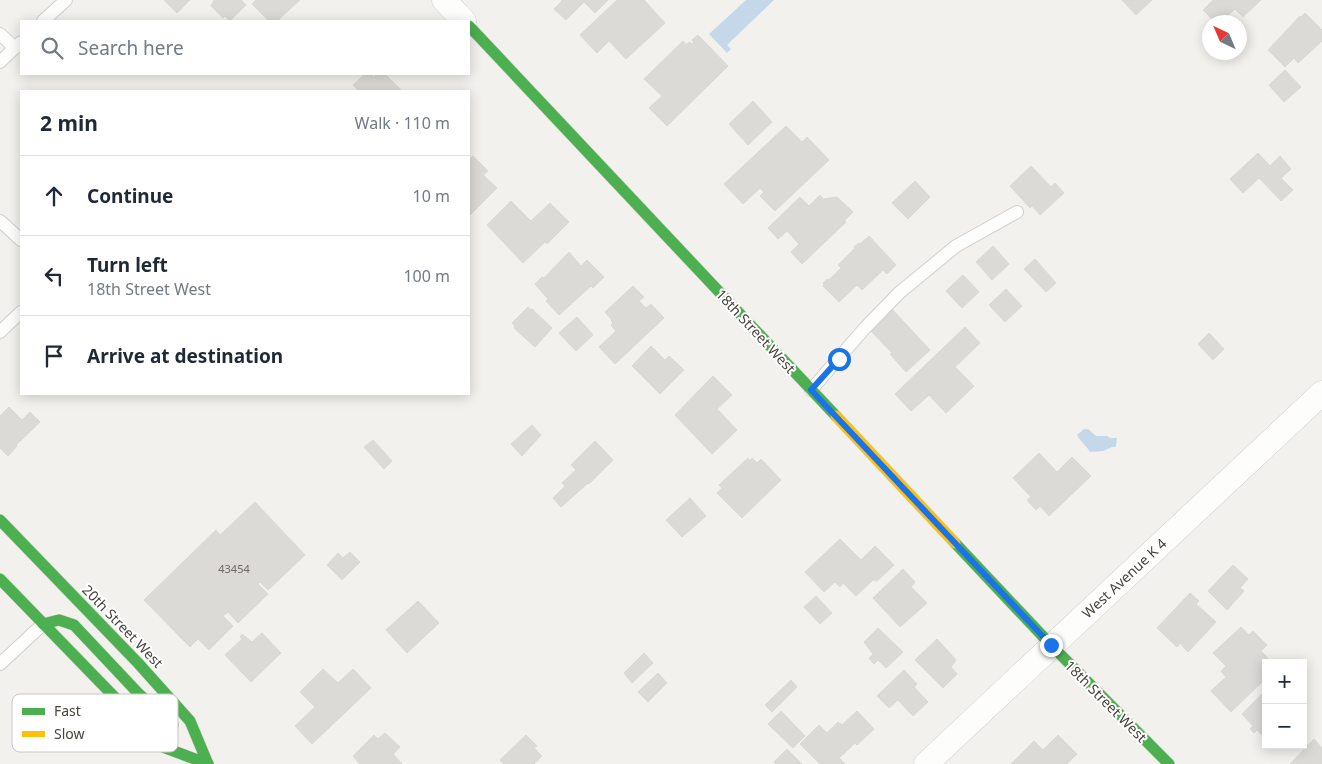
<!DOCTYPE html>
<html lang="en">
<head>
<meta charset="utf-8">
<style>
	:root { --surface:#fff; --page:#f6f6f7; --text:#1f2937; --muted:#747a83; --line:#e0e1e3 }
	body { margin:0; font-family:"Noto Sans",sans-serif; background:var(--page); color:var(--text) }
	.controls { position:absolute; right:15px; bottom:15px; display:grid; overflow:hidden; border-radius:0px; box-shadow:0 2px 12px #0003 }
	.controls button { width:45px; height:45px; display:grid; place-items:center; padding:0; border:0; border-bottom:1px solid var(--line); background:var(--surface); color:var(--text); font:25px sans-serif }
	.compass { position:absolute; left:1202px; top:15px; width:45px; height:45px; border-radius:50%; background:var(--surface); box-shadow:0 2px 12px #0003; rotate:316deg }
	.stop { position:absolute; width:15px; height:15px; margin:-11px; border:4px solid #1a73e8; border-radius:50%; background:#fff }
	.stop.end { background:#1a73e8; border-color:#fff; box-shadow:0 1px 5px #0008 }
	.list { margin:0; padding:0; list-style:none }
	h2 { display:flex; justify-content:space-between; align-items:center; height:65px; margin:0; padding:0 20px; font-size:21px }
	h2 small { font-size:16px; font-weight:400; color:var(--muted) }
	.list li { display:grid; grid-template-columns:32px 1fr auto; gap:15px; align-items:center; box-sizing:border-box; height:80px; padding:0 20px; border-top:1px solid var(--line) }
	.list b { display:block; font-size:19px; white-space:nowrap }
	.list p { margin:0; font-size:16px; white-space:nowrap; color:var(--muted) }
	.list em { font-size:16px; font-style:normal; color:var(--muted) }
	.icon { flex:none; width:28px; height:28px; fill:none; stroke:currentColor; stroke-width:2; stroke-linecap:round; stroke-linejoin:round }
	.map { position:relative; flex:none; width:1322px; height:764px; overflow:hidden }
	.search { position:absolute; background:var(--surface); box-shadow:0 2px 12px #0003; left:20px; top:20px; width:450px; height:55px; display:flex; align-items:center; gap:12px; box-sizing:border-box; padding:0 18px; border-radius:0px; color:var(--muted); font-size:19px }
	.panel { position:absolute; background:var(--surface); box-shadow:0 2px 12px #0003; left:20px; top:90px; width:450px; height:305px; border-radius:0px }
	.map>svg:first-child { display:block }
</style>
</head>
<body>
<div class="map">
<svg width="1322" height="764" viewBox="0 0 1322 764">
	<rect width="100%" height="100%" fill="#f2f1ee"/>
	<!-- water -->
	<g fill="#c4d8ea">
		<path d="M 746,0 L 774,0 L 727,45 L 731,49 L 727,53 L 709,34 Z"/>
		<path d="M 1084,429 L 1088,429 L 1096,436 L 1107,436 L 1110,438 L 1117,438 L 1116,447 L 1112,447 L 1103,451 L 1090,452 C 1086,445 1080,441 1077,435 Z"/>
	</g>
	<!-- building -->
	<g fill="#dcdad6" stroke="#dad8d4">
		<path d="M 164,0 L 190,0 L 177,13 Z"/>
		<path d="M 214,0 L 241,0 L 246,5 L 230,21 L 225,16 L 223,18 L 211,6 Z"/>
		<path d="M 256,0 L 300,0 L 277,21 L 269,21 L 252,4 Z"/>
		<path d="M 561,0 L 608,0 L 595,13 L 584,2 L 566,20 L 554,9 L 562,1 Z"/>
		<path d="M 617,0 L 644,0 L 665,23 L 626,59 L 609,41 L 597,53 L 580,35 Z"/>
		<path d="M 1122,0 L 1152,0 L 1136,15 Z"/>
		<path d="M 1213,0 L 1261,0 L 1243,17 L 1235,9 L 1220,22 L 1215,22 L 1203,10 Z"/>
		<path d="M 1305,13 L 1322,30 L 1322,41 L 1298,63 L 1294,58 L 1285,67 L 1268,50 L 1300,16 L 1301,17 Z"/>
		<path d="M 698,35 L 728,66 L 667,126 L 649,108 L 662,96 L 644,79 L 683,41 L 686,45 L 689,42 L 692,44 L 694,43 L 692,40 Z"/>
		<path d="M 1285,70 L 1301,87 L 1284,102 L 1269,85 Z"/>
		<path d="M 365,74 L 371,74 L 374,77 L 377,74 L 379,75 L 385,74 L 402,91 L 359,91 L 353,85 Z"/>
		<path d="M 753,101 L 772,122 L 748,145 L 729,124 Z"/>
		<path d="M 786,126 L 802,142 L 807,137 L 829,160 L 775,211 L 760,196 L 764,192 L 760,188 L 743,204 L 724,184 Z"/>
		<path d="M 1258,153 L 1270,166 L 1280,156 L 1291,169 L 1281,178 L 1293,190 L 1281,201 L 1259,178 L 1243,193 L 1230,179 Z"/>
		<path d="M 473,156 L 488,171 L 483,175 L 497,188 L 469,216 L 469,159 Z"/>
		<path d="M 1031,166 L 1051,187 L 1055,183 L 1064,193 L 1040,215 L 1032,206 L 1030,208 L 1010,186 Z"/>
		<path d="M 915,181 L 930,197 L 908,219 L 892,203 Z"/>
		<path d="M 820,195 L 823,199 L 837,197 L 853,212 L 844,221 L 846,222 L 802,264 L 791,252 L 799,244 L 787,231 L 778,239 L 768,228 L 800,197 L 809,206 Z"/>
		<path d="M 511,201 L 531,221 L 550,203 L 569,222 L 547,244 L 545,242 L 523,263 L 487,225 Z"/>
		<path d="M 869,236 L 896,265 L 887,274 L 883,270 L 862,290 L 857,285 L 839,302 L 823,286 L 824,284 L 823,283 L 827,279 L 829,280 L 841,268 L 838,265 L 855,248 L 854,247 L 859,243 L 860,244 Z"/>
		<path d="M 993,246 L 1009,264 L 992,280 L 976,262 Z"/>
		<path d="M 569,252 L 581,266 L 587,260 L 604,277 L 593,288 L 591,286 L 559,315 L 546,301 L 548,299 L 535,284 L 542,277 L 544,278 Z"/>
		<path d="M 1035,259 L 1056,283 L 1046,292 L 1024,269 Z"/>
		<path d="M 963,275 L 979,292 L 962,308 L 946,291 Z"/>
		<path d="M 633,286 L 644,297 L 639,301 L 646,308 L 651,304 L 664,318 L 615,364 L 599,347 L 616,331 L 611,325 L 613,323 L 611,321 L 612,320 L 605,312 Z"/>
		<path d="M 1006,289 L 1022,306 L 1005,322 L 989,305 Z"/>
		<path d="M 528,307 L 531,310 L 532,309 L 552,328 L 535,347 L 514,328 L 515,326 L 512,323 Z"/>
		<path d="M 891,308 L 930,350 L 906,372 L 890,354 L 892,353 L 869,329 Z"/>
		<path d="M 577,317 L 593,335 L 576,351 L 559,333 Z"/>
		<path d="M 965,327 L 980,343 L 955,367 L 974,386 L 946,413 L 929,395 L 911,411 L 895,394 Z"/>
		<path d="M 1209,333 L 1224,349 L 1213,360 L 1198,344 Z"/>
		<path d="M 651,346 L 665,360 L 669,356 L 684,370 L 660,394 L 632,366 Z"/>
		<path d="M 713,376 L 732,395 L 717,409 L 737,430 L 712,454 L 675,415 Z"/>
		<path d="M 9,407 L 22,420 L 30,412 L 40,422 L 16,445 L 17,446 L 8,456 L 0,448 L 0,416 Z"/>
		<path d="M 532,425 L 541,435 L 522,456 L 511,444 Z"/>
		<path d="M 373,440 L 392,461 L 384,469 L 364,447 Z"/>
		<path d="M 595,441 L 613,460 L 589,484 L 588,483 L 561,507 L 553,498 L 565,486 L 562,483 L 576,470 L 571,465 Z"/>
		<path d="M 1039,453 L 1057,472 L 1072,457 L 1091,476 L 1049,516 L 1040,506 L 1036,510 L 1027,500 L 1031,497 L 1013,478 Z"/>
		<path d="M 748,458 L 750,461 L 752,458 L 757,463 L 761,459 L 781,480 L 742,518 L 717,493 L 722,488 L 719,485 Z"/>
		<path d="M 690,498 L 706,516 L 682,537 L 666,520 Z"/>
		<path d="M 255,502 L 305,555 L 268,590 L 260,582 L 258,584 L 268,594 L 238,623 L 228,612 L 223,616 L 233,626 L 209,650 L 198,639 L 190,647 L 144,600 L 216,530 L 220,535 Z"/>
		<path d="M 840,539 L 861,560 L 875,546 L 894,565 L 877,581 L 873,580 L 856,596 L 843,583 L 840,587 L 835,582 L 824,592 L 805,572 Z"/>
		<path d="M 350,552 L 360,562 L 342,580 L 327,565 L 338,553 L 343,558 Z"/>
		<path d="M 1233,565 L 1248,579 L 1240,588 L 1244,591 L 1227,610 L 1208,591 Z"/>
		<path d="M 903,569 L 915,582 L 911,587 L 927,603 L 900,627 L 873,598 Z"/>
		<path d="M 1190,593 L 1199,601 L 1196,604 L 1216,622 L 1188,652 L 1180,643 L 1177,647 L 1157,628 Z"/>
		<path d="M 816,596 L 832,613 L 820,624 L 804,607 Z"/>
		<path d="M 418,601 L 439,623 L 407,653 L 386,630 Z"/>
		<path d="M 1241,627 L 1249,635 L 1253,631 L 1267,645 L 1261,651 L 1272,663 L 1266,663 L 1266,678 L 1231,712 L 1211,691 L 1226,677 L 1221,671 L 1226,666 L 1213,653 Z"/>
		<path d="M 878,628 L 903,652 L 886,668 L 878,660 L 874,664 L 869,658 L 873,654 L 864,642 Z"/>
		<path d="M 262,633 L 281,653 L 251,682 L 225,655 L 242,639 L 240,637 L 242,634 L 252,642 Z"/>
		<path d="M 937,639 L 956,660 L 951,667 L 957,674 L 943,688 L 915,660 Z"/>
		<path d="M 644,653 L 653,663 L 632,683 L 624,673 Z"/>
		<path d="M 323,669 L 338,683 L 353,669 L 371,688 L 312,744 L 295,726 L 315,707 L 300,692 Z"/>
		<path d="M 904,670 L 917,684 L 914,687 L 928,702 L 913,716 L 898,700 L 889,708 L 877,696 Z"/>
		<path d="M 658,673 L 667,683 L 648,702 L 638,692 Z"/>
		<path d="M 791,680 L 797,687 L 772,712 L 765,705 Z"/>
		<path d="M 1262,694 L 1266,698 L 1266,739 L 1257,730 L 1254,733 L 1250,729 L 1253,726 L 1242,714 Z"/>
		<path d="M 781,711 L 805,736 L 793,748 L 768,724 Z"/>
		<path d="M 857,711 L 874,729 L 857,745 L 855,743 L 839,758 L 845,764 L 820,764 L 800,744 L 819,725 L 827,733 L 838,722 L 842,725 Z"/>
		<path d="M 385,733 L 400,747 L 393,754 L 402,764 L 360,764 L 353,756 L 374,735 L 378,739 Z"/>
		<path d="M 526,735 L 537,746 L 534,748 L 542,756 L 534,764 L 504,764 L 500,760 Z"/>
		<path d="M 1058,735 L 1077,754 L 1067,764 L 1011,764 L 1034,741 L 1043,750 Z"/>
		<path d="M 1314,739 L 1322,748 L 1322,764 L 1290,764 Z"/>
		<path d="M 787,749 L 802,764 L 776,764 L 774,762 Z"/>
	</g>
	<g fill="none" stroke-linecap="round" stroke-linejoin="round">
		<defs>
			<g id="lane">
				<path d="M 43,21 L 66,0"/>
				<path d="M 0,34 L 15,48"/>
				<path d="M 0,62 L 21,42"/>
				<path d="M 0,221 L 21,240"/>
				<path d="M 0,332 L 21,312"/>
				<path d="M 811,390 L 864,329 L 899,293 L 956,246 L 1017,212"/>
				<path d="M 0,664 L 43,624"/>
			</g>
			<g id="street">
				<path d="M 444,0 L 464,21"/>
				<path d="M 926,764 L 1322,393"/>
			</g>
			<g id="fast">
				<path d="M 469,26 L 836,416"/>
				<path d="M 0,520 L 138,663 L 190,721 L 208,764"/>
				<path d="M 955,543 L 1051,645 L 1169,764"/>
				<path d="M 0,579 L 163,747 L 208,764"/>
				<path d="M 43,624 L 59,620 L 74,625 L 138,693 L 173,725"/>
			</g>
			<path id="slow" d="M 836,416 L 955,543"/>
		</defs>
		<!-- lane casing -->
		<use href="#lane" stroke="#d0cfcb" stroke-width="14"/>
		<!-- street casing -->
		<use href="#street" stroke="#d0cfcb" stroke-width="25"/>
		<!-- fast casing -->
		<use href="#fast" stroke="#d0cec6" stroke-width="12"/>
		<!-- slow casing -->
		<use href="#slow" stroke="#d0cec6" stroke-width="12"/>
		<!-- lane -->
		<use href="#lane" stroke="#fdfdfc" stroke-width="12"/>
		<!-- street -->
		<use href="#street" stroke="#fdfdfc" stroke-width="24"/>
		<!-- fast -->
		<use href="#fast" stroke="#4caf50" stroke-width="11"/>
		<!-- slow -->
		<use href="#slow" stroke="#ffc107" stroke-width="11"/>
	</g>
	<g fill="none" stroke-linecap="round" stroke-linejoin="round">
		<!-- route -->
		<path stroke="#1a73e8" stroke-width="6" d="M 839,359 L 811,390 L 1051,645"/>
	</g>
	<g text-anchor="middle" dominant-baseline="central" stroke-width="4" stroke-linejoin="round" paint-order="stroke">
		<!-- number labels -->
		<g font-size="11" fill="#6e6a62">
			<text x="234" y="568">43454</text>
		</g>
		<!-- street labels -->
		<g font-size="14" fill="#48433a" stroke="#fff">
			<text transform="translate(756 331) rotate(47)">18th Street West</text>
			<text transform="translate(1124 578) rotate(-43)">West Avenue K 4</text>
			<text transform="translate(123 626) rotate(46)">20th Street West</text>
			<text transform="translate(1106 701) rotate(45)">18th Street West</text>
		</g>
	</g>
	<!-- legend -->
	<rect x="12" y="694" width="166" height="58" rx="8" fill="#fff" stroke="#c8c7c4" stroke-width="1"/>
	<rect x="22" y="708" width="23" height="7" fill="#4caf50"/>
	<rect x="22" y="731" width="23" height="6" fill="#ffc107"/>
	<g font-size="14" fill="#48433a">
		<text x="54" y="716">Fast</text>
		<text x="54" y="739">Slow</text>
	</g>
</svg>
<div class="controls">
<button>+</button>
<button>−</button>
</div>
<svg class="compass" viewBox="-18 -18 36 36"><path d="M0-13l5 13h-10z" fill="#e53935"/><path d="M0 13l5-13h-10z" fill="#747a83"/></svg>
<div class="stop" style="left:839px;top:359px"></div>
<div class="stop end" style="left:1051px;top:645px"></div>
<div class="search"><svg class="icon" aria-label="search" viewBox="0 0 24 24"><circle cx="10" cy="10" r="6"/><path d="M15 15l6 6"/></svg>Search here</div>
<section class="panel">
<h2>2 min<small>Walk · 110 m</small></h2>
<ul class="list">
<li><svg class="icon" aria-label="ahead" viewBox="0 0 24 24"><path d="M12 20V5M6 11l6-6 6 6"/></svg><div><b>Continue</b></div><em>10 m</em></li>
<li><svg class="icon" aria-label="left" viewBox="0 0 24 24"><path d="M17 20v-9H6M10 6l-5 5 5 5"/></svg><div><b>Turn left</b><p>18th Street West</p></div><em>100 m</em></li>
<li><svg class="icon" aria-label="arrive" viewBox="0 0 24 24"><path d="M6 21V4h12l-3 4 3 4H6"/></svg><div><b>Arrive at destination</b></div></li>
</ul>
</section>
</div>
</body>
</html>
